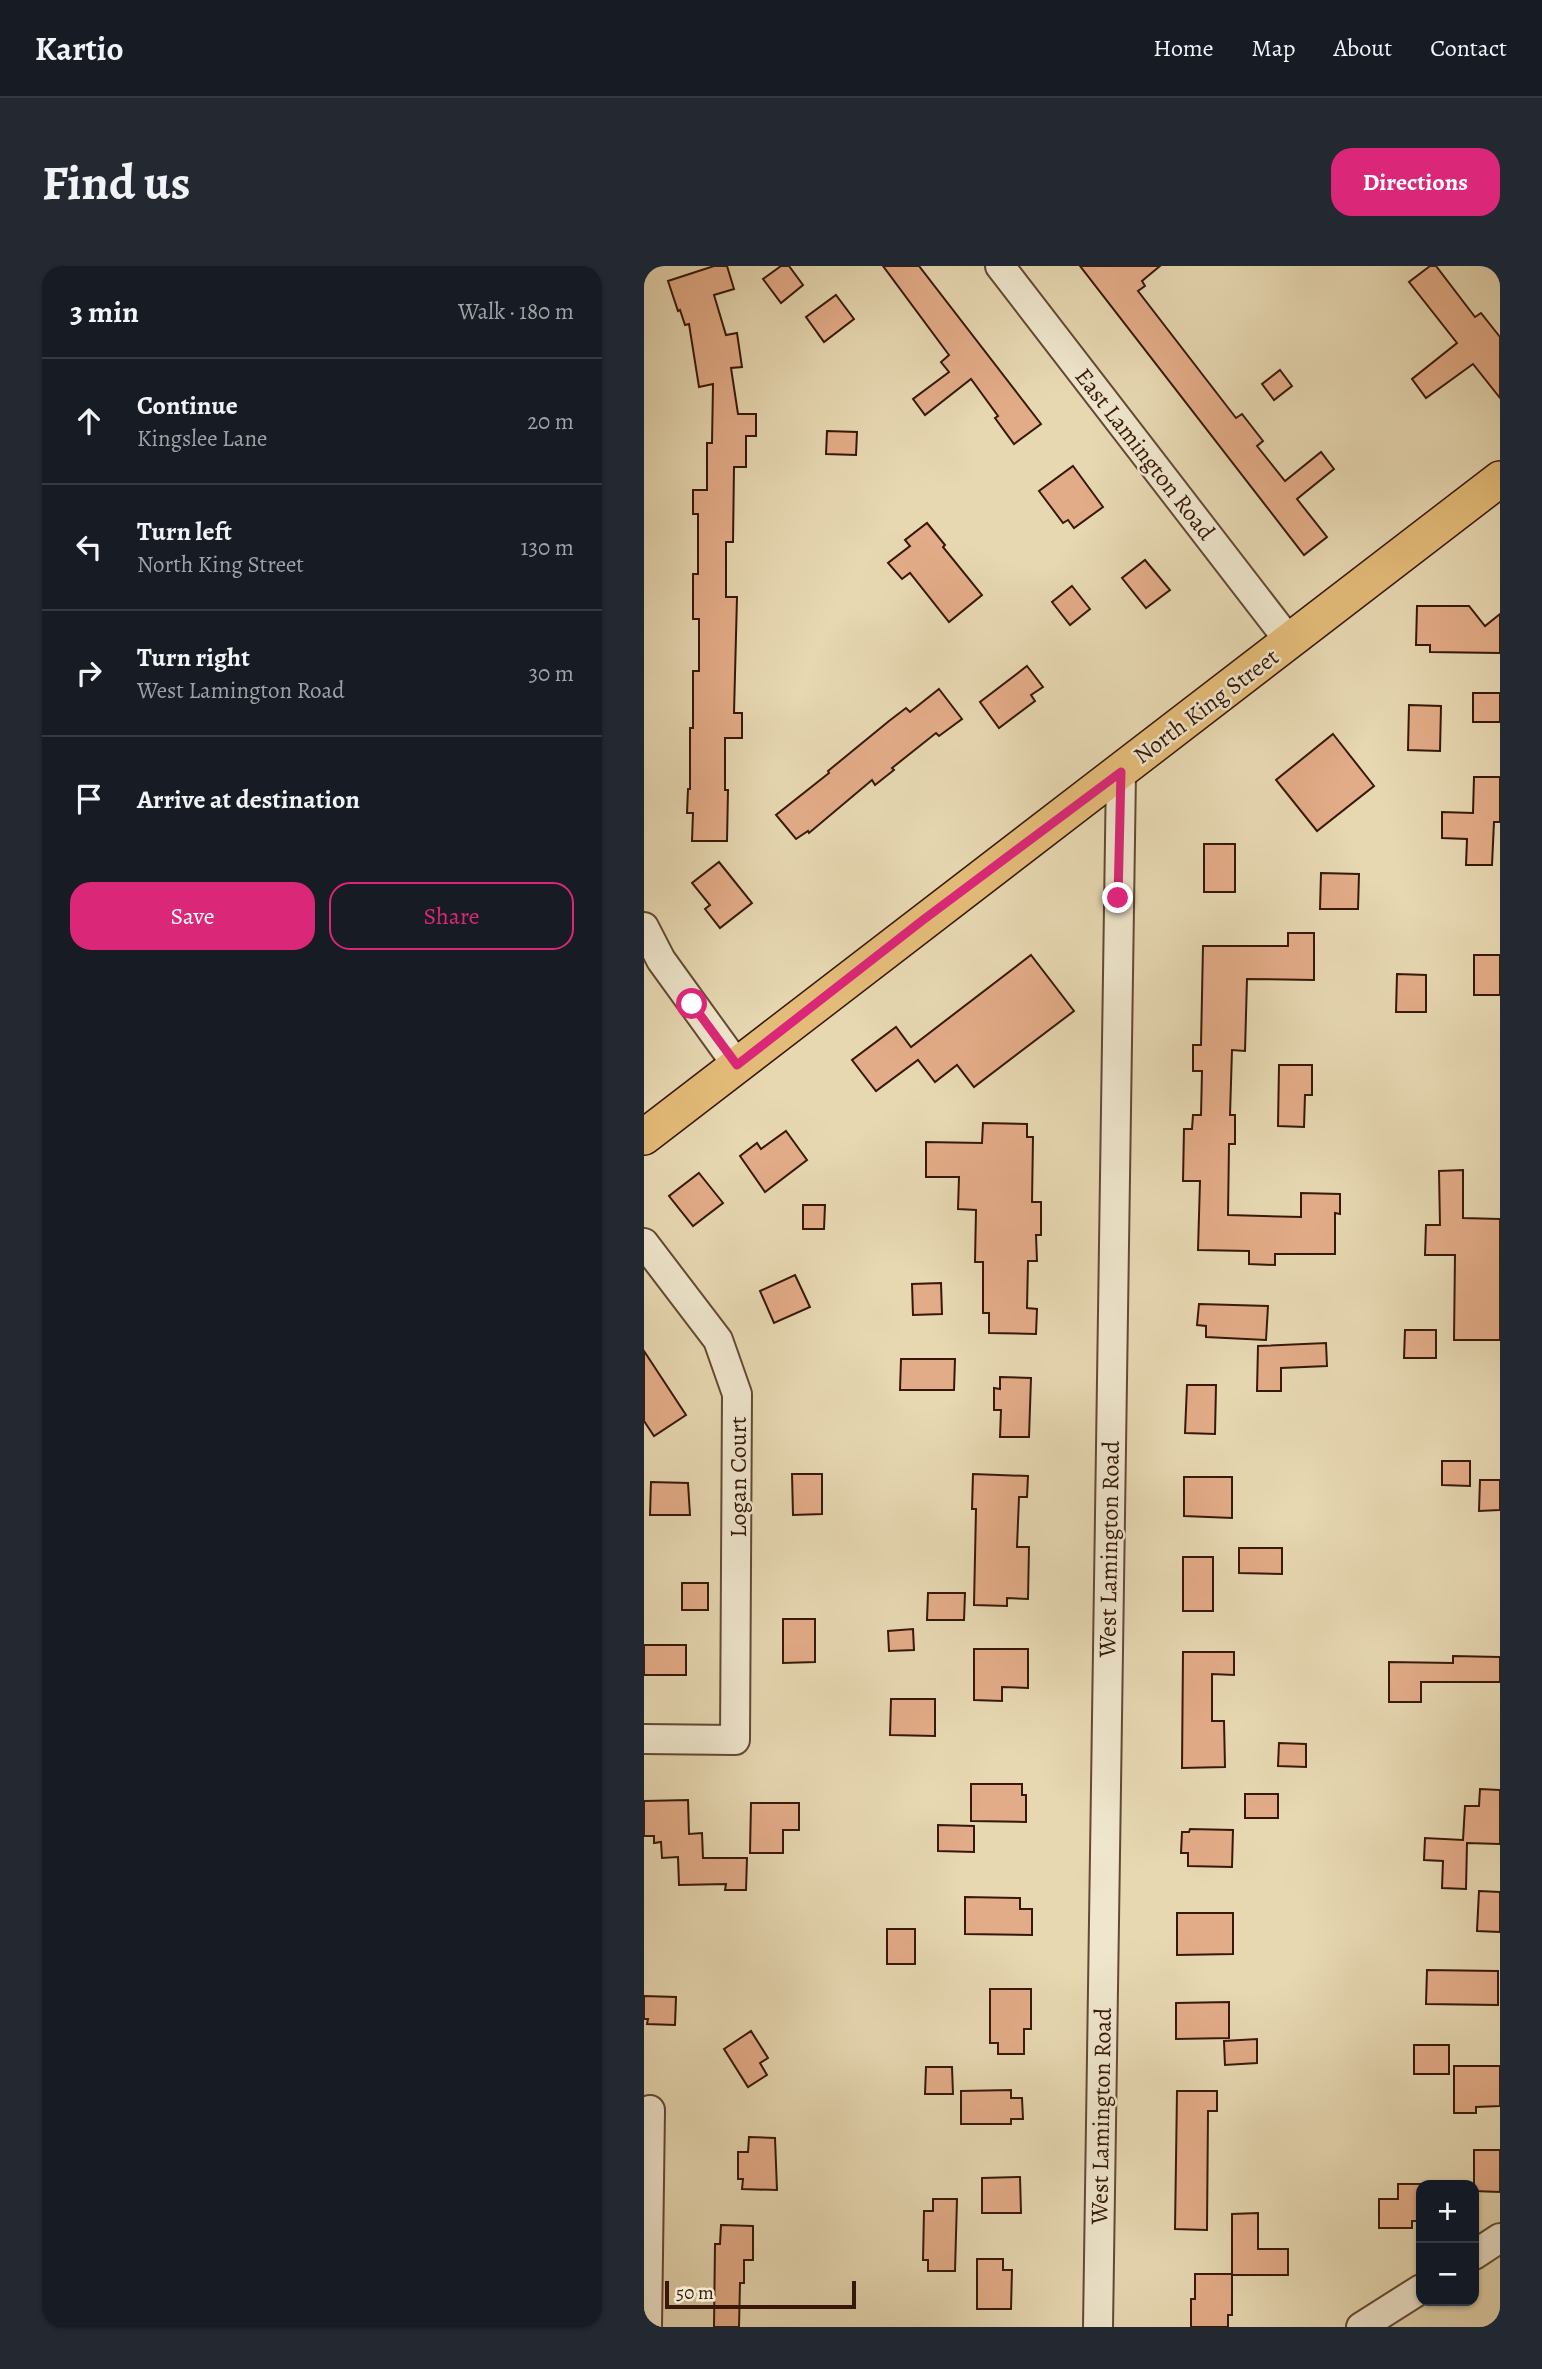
<!DOCTYPE html>
<html lang="en">
<head>
<meta charset="utf-8">
<style>
	:root { --surface:#171b24; --page:#242831; --text:#f1f3f6; --muted:#9ea1a6; --line:#363941; --accent:#db2777 }
	body { margin:0; font-family:Alegreya,serif; background:var(--page); color:var(--text) }
	.controls { position:absolute; right:21px; bottom:21px; display:grid; overflow:hidden; border-radius:14px; box-shadow:0 2px 5px #0004 }
	.controls button { width:63px; height:63px; display:grid; place-items:center; padding:0; border:0; border-bottom:2px solid var(--line); background:var(--surface); color:var(--text); font:35px sans-serif }
	.scale { position:absolute; left:21px; bottom:18px; width:191px; box-sizing:border-box; padding-left:7px; border:4px solid #371809; border-top:0; font-size:19px; line-height:24px; white-space:nowrap; color:#371809; -webkit-text-stroke:5px #efe6cd; paint-order:stroke }
	.stop { position:absolute; width:21px; height:21px; margin:-16px; border:5px solid #db2777; border-radius:50%; background:#fff }
	.stop.end { background:#db2777; border-color:#fff; box-shadow:0 2px 7px #0008 }
	.list { margin:0; padding:0; list-style:none }
	h2 { display:flex; justify-content:space-between; align-items:center; height:91px; margin:0; padding:0 28px; font-size:30px }
	h2 small { font-size:23px; font-weight:400; color:var(--muted) }
	.list li { display:grid; grid-template-columns:46px 1fr auto; gap:21px; align-items:center; box-sizing:border-box; height:126px; padding:0 28px; border-top:2px solid var(--line) }
	.list b { display:block; font-size:26px; white-space:nowrap }
	.list p { margin:0; font-size:23px; white-space:nowrap; color:var(--muted) }
	.list em { font-size:23px; font-style:normal; color:var(--muted) }
	.actions { display:flex; gap:14px; padding:21px 28px }
	.actions a { flex:1; padding:16px 0; border:2px solid var(--accent); border-radius:21px; text-align:center; font-size:24px; color:var(--accent) }
	.actions .main { background:var(--accent); color:#fff }
	.icon { flex:none; width:38px; height:38px; fill:none; stroke:currentColor; stroke-width:2; stroke-linecap:round; stroke-linejoin:round }
	.map { position:relative; flex:none; width:856px; height:2061px; overflow:hidden; border-radius:21px }
	header { display:flex; align-items:center; gap:42px; box-sizing:border-box; height:98px; padding:0 35px; background:var(--surface); border-bottom:2px solid var(--line) }
	header strong { font-size:33px }
	nav { display:flex; gap:38px; margin-inline-start:auto; font-size:24px }
	.intro { display:flex; align-items:center; justify-content:space-between; box-sizing:border-box; height:168px; padding:0 42px }
	h1 { margin:0; font-size:49px }
	.button { padding:18px 32px; border-radius:21px; background:var(--accent); color:#fff; font-size:24px; font-weight:700 }
	main { display:flex; gap:42px; padding:0 42px }
	aside { flex:1; background:var(--surface); border-radius:21px; box-shadow:0 2px 5px #0004 }
	.map>svg:first-child { display:block }
</style>
</head>
<body>
<header>
<strong>Kartio</strong>
<nav><a>Home</a><a>Map</a><a>About</a><a>Contact</a></nav>
</header>
<div class="intro"><h1>Find us</h1><a class="button">Directions</a></div>
<main>
<aside>
<h2>3 min<small>Walk · 180 m</small></h2>
<ul class="list">
<li><svg class="icon" aria-label="ahead" viewBox="0 0 24 24"><path d="M12 20V5M6 11l6-6 6 6"/></svg><div><b>Continue</b><p>Kingslee Lane</p></div><em>20 m</em></li>
<li><svg class="icon" aria-label="left" viewBox="0 0 24 24"><path d="M17 20v-9H6M10 6l-5 5 5 5"/></svg><div><b>Turn left</b><p>North King Street</p></div><em>130 m</em></li>
<li><svg class="icon" aria-label="right" viewBox="0 0 24 24"><path d="M7 20v-9h11M14 6l5 5-5 5"/></svg><div><b>Turn right</b><p>West Lamington Road</p></div><em>30 m</em></li>
<li><svg class="icon" aria-label="arrive" viewBox="0 0 24 24"><path d="M6 21V4h12l-3 4 3 4H6"/></svg><div><b>Arrive at destination</b></div></li>
</ul>
<div class="actions"><a class="main">Save</a><a>Share</a></div>
</aside>
<div class="map">
<svg width="856" height="2061" viewBox="0 0 856 2061">
	<rect width="100%" height="100%" fill="#e7d8b2"/>
	<filter id="stains"><feTurbulence type="fractalNoise" baseFrequency=".00286" numOctaves="4"/><feColorMatrix values="0 0 0 0 .2 0 0 0 0 .09 0 0 0 0 .02 0 0 0 .5 -.17"/></filter>
	<radialGradient id="worn" r=".72"><stop offset=".6" stop-color="#630" stop-opacity="0"/><stop offset="1" stop-color="#630" stop-opacity=".3"/></radialGradient>
	<!-- building -->
	<g fill="#e3ac88" stroke="#371809" stroke-width="2">
		<path d="M 70,0 L 83,0 L 90,23 L 70,29 L 82,69 L 93,67 L 98,101 L 87,102 L 94,148 L 112,148 L 112,170 L 102,170 L 102,201 L 90,201 L 89,276 L 82,276 L 82,331 L 93,331 L 90,447 L 98,447 L 98,472 L 81,472 L 81,524 L 84,524 L 83,575 L 48,575 L 49,547 L 43,547 L 44,523 L 46,523 L 46,462 L 49,462 L 49,405 L 55,405 L 55,353 L 49,353 L 49,308 L 54,308 L 54,248 L 49,248 L 49,224 L 63,224 L 63,177 L 68,177 L 69,118 L 55,121 L 45,58 L 41,59 L 36,44 L 34,45 L 24,15 Z"/>
		<path d="M 137,0 L 145,0 L 159,19 L 137,37 L 119,13 Z"/>
		<path d="M 239,0 L 275,0 L 397,158 L 370,178 L 351,152 L 354,150 L 327,113 L 281,149 L 269,133 L 305,106 L 297,96 L 305,89 Z"/>
		<path d="M 436,0 L 516,0 L 498,15 L 501,20 L 494,25 L 592,152 L 598,148 L 619,175 L 613,180 L 641,215 L 677,186 L 690,203 L 653,233 L 683,271 L 660,289 Z"/>
		<path d="M 786,0 L 792,0 L 831,51 L 837,47 L 856,71 L 856,132 L 829,98 L 782,132 L 768,113 L 813,77 L 765,16 Z"/>
		<path d="M 192,29 L 210,53 L 180,76 L 162,51 Z"/>
		<path d="M 636,104 L 648,120 L 630,134 L 618,118 Z"/>
		<path d="M 183,165 L 213,166 L 212,189 L 182,188 Z"/>
		<path d="M 429,200 L 459,241 L 430,262 L 424,254 L 419,257 L 395,225 Z"/>
		<path d="M 283,257 L 301,279 L 299,281 L 338,329 L 305,356 L 266,307 L 258,313 L 244,297 L 266,280 L 261,274 Z"/>
		<path d="M 501,294 L 526,324 L 502,342 L 478,312 Z"/>
		<path d="M 428,320 L 446,343 L 426,359 L 408,336 Z"/>
		<path d="M 773,340 L 825,340 L 841,360 L 856,348 L 856,387 L 786,386 L 786,379 L 772,379 Z"/>
		<path d="M 383,400 L 399,421 L 387,429 L 391,435 L 355,462 L 336,436 Z"/>
		<path d="M 295,423 L 318,453 L 295,470 L 292,467 L 248,502 L 250,504 L 231,519 L 228,514 L 165,567 L 164,565 L 152,573 L 132,549 L 185,507 L 184,505 L 245,455 L 262,442 L 266,446 Z"/>
		<rect x="829" y="427" width="27" height="29"/>
		<path d="M 765,439 L 797,440 L 796,485 L 764,484 Z"/>
		<path d="M 689,468 L 730,520 L 673,565 L 632,514 Z"/>
		<path d="M 830,511 L 856,511 L 856,556 L 850,556 L 848,599 L 822,599 L 823,573 L 798,572 L 798,546 L 829,547 Z"/>
		<rect x="560" y="578" width="31" height="48"/>
		<path d="M 75,596 L 108,637 L 76,662 L 61,643 L 66,639 L 48,617 Z"/>
		<path d="M 677,607 L 715,608 L 714,643 L 676,643 Z"/>
		<path d="M 644,667 L 670,667 L 670,714 L 603,713 L 601,785 L 588,784 L 586,849 L 591,849 L 591,878 L 585,878 L 584,949 L 657,951 L 657,927 L 696,928 L 696,948 L 691,947 L 691,988 L 631,988 L 631,999 L 605,998 L 605,985 L 554,984 L 556,915 L 539,915 L 540,863 L 548,863 L 549,849 L 557,849 L 558,805 L 549,805 L 549,779 L 557,779 L 559,680 L 644,680 Z"/>
		<path d="M 387,689 L 430,745 L 330,821 L 313,799 L 291,816 L 274,794 L 232,825 L 208,794 L 252,761 L 267,781 Z"/>
		<rect x="830" y="689" width="26" height="40"/>
		<path d="M 753,708 L 782,709 L 782,746 L 752,746 Z"/>
		<path d="M 635,799 L 668,799 L 668,829 L 661,829 L 660,861 L 634,860 Z"/>
		<path d="M 339,857 L 383,858 L 383,871 L 389,871 L 388,936 L 397,936 L 397,969 L 392,969 L 393,995 L 384,995 L 383,1042 L 393,1043 L 392,1068 L 345,1067 L 345,1047 L 339,1047 L 339,996 L 331,996 L 332,944 L 314,943 L 315,911 L 282,911 L 282,876 L 338,877 Z"/>
		<path d="M 142,865 L 163,894 L 121,926 L 96,890 L 113,877 L 117,883 Z"/>
		<path d="M 819,904 L 819,952 L 856,953 L 856,1074 L 810,1074 L 811,989 L 781,989 L 782,959 L 796,959 L 795,905 Z"/>
		<path d="M 55,907 L 79,937 L 49,960 L 25,930 Z"/>
		<path d="M 159,939 L 181,939 L 180,963 L 159,963 Z"/>
		<path d="M 151,1009 L 166,1041 L 130,1057 L 116,1025 Z"/>
		<path d="M 297,1017 L 298,1048 L 269,1049 L 268,1018 Z"/>
		<path d="M 555,1038 L 624,1040 L 622,1074 L 562,1071 L 562,1060 L 553,1059 Z"/>
		<path d="M 761,1064 L 792,1064 L 792,1092 L 760,1092 Z"/>
		<path d="M 682,1077 L 683,1100 L 637,1102 L 637,1125 L 613,1125 L 614,1080 Z"/>
		<path d="M 0,1085 L 42,1149 L 10,1170 L 0,1155 Z"/>
		<path d="M 257,1093 L 311,1093 L 310,1124 L 256,1124 Z"/>
		<path d="M 356,1111 L 387,1112 L 385,1171 L 356,1171 L 357,1144 L 350,1144 L 350,1122 L 356,1123 Z"/>
		<path d="M 543,1119 L 572,1119 L 571,1168 L 541,1167 Z"/>
		<path d="M 798,1195 L 826,1195 L 826,1220 L 798,1219 Z"/>
		<path d="M 148,1208 L 178,1208 L 178,1248 L 149,1249 Z"/>
		<path d="M 329,1208 L 384,1210 L 383,1231 L 375,1231 L 373,1281 L 385,1281 L 384,1333 L 363,1332 L 363,1340 L 330,1339 L 332,1243 L 328,1243 Z"/>
		<path d="M 540,1211 L 588,1211 L 588,1252 L 540,1250 Z"/>
		<path d="M 836,1214 L 856,1214 L 856,1244 L 835,1245 Z"/>
		<path d="M 7,1216 L 44,1217 L 46,1249 L 6,1249 Z"/>
		<path d="M 595,1282 L 638,1282 L 638,1308 L 595,1307 Z"/>
		<rect x="539" y="1291" width="30" height="54"/>
		<rect x="38" y="1317" width="26" height="27"/>
		<path d="M 284,1327 L 321,1327 L 320,1354 L 283,1354 Z"/>
		<path d="M 139,1353 L 171,1353 L 171,1396 L 139,1397 Z"/>
		<path d="M 269,1363 L 270,1384 L 245,1385 L 244,1365 Z"/>
		<rect x="0" y="1379" width="42" height="30"/>
		<path d="M 330,1383 L 384,1383 L 384,1422 L 358,1421 L 358,1435 L 330,1434 Z"/>
		<path d="M 539,1386 L 590,1386 L 590,1409 L 568,1408 L 568,1455 L 580,1455 L 581,1501 L 538,1502 Z"/>
		<path d="M 809,1390 L 856,1391 L 856,1416 L 777,1416 L 777,1436 L 745,1436 L 745,1396 L 809,1397 Z"/>
		<path d="M 247,1433 L 291,1433 L 291,1470 L 246,1469 Z"/>
		<path d="M 635,1477 L 662,1478 L 662,1501 L 634,1500 Z"/>
		<path d="M 327,1518 L 378,1518 L 378,1529 L 382,1529 L 382,1556 L 327,1555 Z"/>
		<path d="M 836,1523 L 856,1524 L 856,1578 L 823,1577 L 822,1623 L 798,1622 L 799,1595 L 780,1594 L 781,1572 L 819,1574 L 821,1540 L 835,1540 Z"/>
		<rect x="601" y="1528" width="33" height="24"/>
		<path d="M 44,1534 L 45,1568 L 58,1567 L 59,1592 L 103,1592 L 102,1624 L 81,1624 L 82,1618 L 35,1619 L 34,1591 L 18,1592 L 17,1576 L 10,1577 L 10,1570 L 0,1570 L 0,1535 Z"/>
		<path d="M 107,1537 L 155,1537 L 155,1564 L 139,1564 L 139,1587 L 106,1587 Z"/>
		<path d="M 294,1559 L 330,1560 L 330,1586 L 294,1585 Z"/>
		<path d="M 546,1563 L 589,1564 L 588,1601 L 544,1600 L 544,1587 L 537,1587 L 538,1566 L 545,1566 Z"/>
		<path d="M 835,1625 L 856,1626 L 856,1666 L 833,1665 Z"/>
		<path d="M 321,1631 L 376,1632 L 376,1643 L 388,1643 L 388,1669 L 321,1668 Z"/>
		<path d="M 533,1647 L 589,1647 L 589,1688 L 533,1689 Z"/>
		<rect x="243" y="1663" width="28" height="35"/>
		<path d="M 783,1704 L 854,1705 L 854,1739 L 782,1738 Z"/>
		<path d="M 346,1723 L 387,1723 L 387,1763 L 380,1763 L 380,1788 L 354,1788 L 354,1777 L 346,1777 Z"/>
		<path d="M 0,1730 L 32,1731 L 31,1759 L 3,1758 L 4,1753 L 0,1753 Z"/>
		<path d="M 585,1736 L 585,1772 L 532,1773 L 532,1737 Z"/>
		<path d="M 107,1765 L 124,1792 L 116,1797 L 123,1809 L 104,1821 L 80,1783 Z"/>
		<path d="M 613,1773 L 613,1797 L 581,1799 L 580,1775 Z"/>
		<rect x="770" y="1779" width="35" height="29"/>
		<path d="M 810,1800 L 856,1800 L 856,1840 L 832,1841 L 832,1847 L 810,1847 Z"/>
		<path d="M 282,1801 L 308,1801 L 309,1828 L 281,1828 Z"/>
		<path d="M 367,1824 L 367,1832 L 378,1832 L 379,1853 L 367,1853 L 367,1858 L 317,1858 L 317,1825 Z"/>
		<path d="M 533,1825 L 573,1825 L 573,1845 L 564,1845 L 563,1964 L 531,1963 Z"/>
		<path d="M 105,1871 L 131,1872 L 133,1924 L 98,1923 L 99,1913 L 94,1913 L 94,1886 L 104,1886 Z"/>
		<path d="M 830,1884 L 856,1884 L 856,1926 L 830,1925 Z"/>
		<path d="M 376,1911 L 377,1947 L 338,1947 L 338,1912 Z"/>
		<path d="M 754,1918 L 777,1918 L 777,1955 L 768,1955 L 768,1962 L 735,1962 L 735,1933 L 754,1933 Z"/>
		<path d="M 289,1933 L 313,1933 L 311,2005 L 284,2005 L 284,1994 L 279,1994 L 280,1945 L 289,1945 Z"/>
		<path d="M 614,1947 L 614,1983 L 644,1983 L 644,2009 L 588,2009 L 588,2049 L 584,2049 L 584,2061 L 547,2061 L 547,2033 L 551,2033 L 551,2008 L 588,2008 L 588,1948 Z"/>
		<path d="M 77,1959 L 109,1960 L 109,1994 L 100,1994 L 100,2017 L 96,2017 L 95,2061 L 70,2061 L 71,1978 L 76,1978 Z"/>
		<path d="M 333,1993 L 359,1993 L 359,2004 L 368,2004 L 367,2043 L 333,2043 Z"/>
	</g>
	<g fill="none" stroke-linecap="round" stroke-linejoin="round">
		<defs>
			<g id="minor">
				<path d="M 356,0 L 646,376"/>
				<path d="M 0,661 L 17,694 L 93,799"/>
				<path d="M 0,977 L 74,1074 L 93,1128 L 91,1474 L 0,1473"/>
				<path d="M 830,1989 L 856,1972"/>
				<path d="M 3,2061 L 6,1844"/>
				<path d="M 454,2061 L 477,506"/>
				<path d="M 717,2061 L 777,2023"/>
			</g>
			<path id="major" d="M 0,871 L 856,213"/>
		</defs>
		<!-- minor casing -->
		<use href="#minor" stroke="#634833" stroke-width="32"/>
		<!-- major casing -->
		<use href="#major" stroke="#371809" stroke-width="38"/>
		<!-- minor -->
		<use href="#minor" stroke="#efe6cd" stroke-width="28"/>
		<!-- major -->
		<use href="#major" stroke="#e4bc79" stroke-width="35"/>
	</g>
	<g fill="none" stroke-linecap="round" stroke-linejoin="round">
		<!-- route -->
		<path stroke="#db2777" stroke-width="9" d="M 48,738 L 93,799 L 279,654 L 477,506 L 474,632"/>
	</g>
	<g text-anchor="middle" dominant-baseline="central" stroke-width="5" stroke-linejoin="round" paint-order="stroke">
		<!-- street labels -->
		<g font-size="24" fill="#371809" stroke="#efe6cd">
			<text transform="translate(501 188) rotate(52)">East Lamington Road</text>
			<text transform="translate(562 440) rotate(-37)">North King Street</text>
			<text transform="translate(94 1211) rotate(-90)">Logan Court</text>
			<text transform="translate(465 1283) rotate(-89)">West Lamington Road</text>
			<text transform="translate(457 1850) rotate(-89)">West Lamington Road</text>
		</g>
	</g>
	<rect width="100%" height="100%" filter="url(#stains)"/>
	<rect width="100%" height="100%" fill="url(#worn)"/>
</svg>
<div class="controls">
<button>+</button>
<button>−</button>
</div>
<div class="scale">50 m</div>
<div class="stop" style="left:48px;top:738px"></div>
<div class="stop end" style="left:474px;top:632px"></div>
</div>
</main>
</body>
</html>
